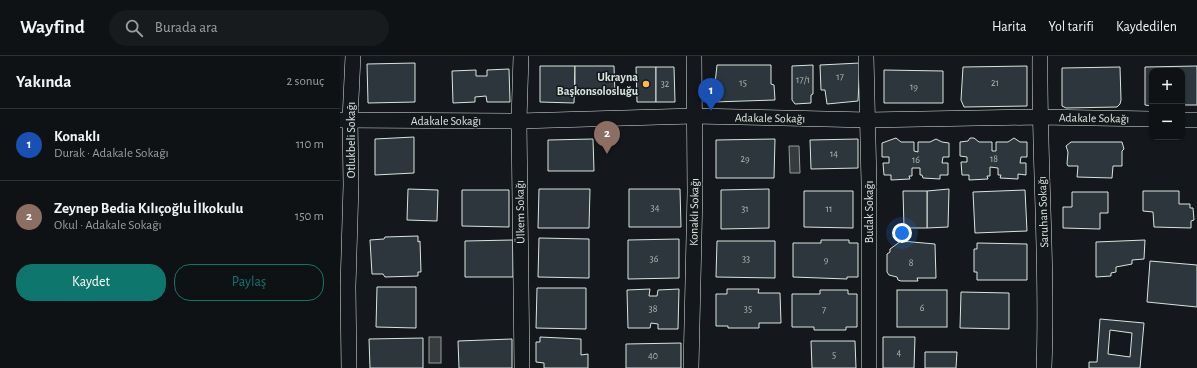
<!DOCTYPE html>
<html lang="tr">
<head>
<meta charset="utf-8">
<style>
	:root { --surface:#0f1215; --page:#181b1e; --text:#f1f3f6; --muted:#9b9ea0; --line:#2f3234; --accent:#0f766e }
	body { margin:0; font-family:"Alegreya Sans",sans-serif; background:var(--page); color:var(--text) }
	.controls { position:absolute; right:12px; top:12px; display:grid; overflow:hidden; border-radius:8px; box-shadow:0 1px 3px #0004 }
	.controls button { width:36px; height:36px; display:grid; place-items:center; padding:0; border:0; border-bottom:1px solid var(--line); background:var(--surface); color:var(--text); font:20px sans-serif }
	.you { position:absolute; left:562px; top:177px; width:14px; height:14px; margin:-10px; border:3px solid #fff; border-radius:50%; background:#1a73e8; box-shadow:0 0 0 6px #1a73e833 }
	.badge { display:grid; place-items:center; width:26px; height:26px; border-radius:50%; background:var(--accent); color:#fff; font-size:13px; font-weight:700 }
	.pin { position:absolute; translate:-50% -33px; filter:drop-shadow(0 1px 2px #0008) }
	.pin::after { content:''; position:absolute; top:21px; width:14px; height:12px; background:inherit; clip-path:polygon(0 0,100% 0,50% 100%) }
	.list { margin:0; padding:0; list-style:none }
	h2 { display:flex; justify-content:space-between; align-items:center; height:52px; margin:0; padding:0 16px; font-size:17px }
	h2 small { font-size:13px; font-weight:400; color:var(--muted) }
	.list li { display:grid; grid-template-columns:26px 1fr auto; gap:12px; align-items:center; box-sizing:border-box; height:72px; padding:0 16px; border-top:1px solid var(--line) }
	.list b { display:block; font-size:15px; white-space:nowrap }
	.list p { margin:0; font-size:13px; white-space:nowrap; color:var(--muted) }
	.list em { font-size:13px; font-style:normal; color:var(--muted) }
	.actions { display:flex; gap:8px; padding:12px 16px }
	.actions a { flex:1; padding:9px 0; border:1px solid var(--accent); border-radius:16px; text-align:center; font-size:14px; color:var(--accent) }
	.actions .main { background:var(--accent); color:#fff }
	.icon { flex:none; width:22px; height:22px; fill:none; stroke:currentColor; stroke-width:2; stroke-linecap:round; stroke-linejoin:round }
	.map { position:relative; flex:none; width:857px; height:312px; overflow:hidden }
	header { display:flex; align-items:center; gap:24px; box-sizing:border-box; height:56px; padding:0 20px; background:var(--surface); border-bottom:1px solid var(--line) }
	header strong { font-size:19px }
	nav { display:flex; gap:22px; margin-inline-start:auto; font-size:14px }
	.search { width:280px; height:36px; background:var(--page); display:flex; align-items:center; gap:10px; box-sizing:border-box; padding:0 14px; border-radius:22px; color:var(--muted); font-size:15px }
	main { display:flex }
	aside { flex:1; background:var(--surface) }
	.map>svg:first-child { display:block }
</style>
</head>
<body>
<header>
<strong>Wayfind</strong>
<div class="search"><svg class="icon" aria-label="search" viewBox="0 0 24 24"><circle cx="10" cy="10" r="6"/><path d="M15 15l6 6"/></svg>Burada ara</div>
<nav><a>Harita</a><a>Yol tarifi</a><a>Kaydedilen</a></nav>
</header>
<main>
<aside>
<h2>Yakında<small>2 sonuç</small></h2>
<ul class="list">
<li><span class="badge" style="background:#1a4fb4">1</span><div><b>Konaklı</b><p>Durak · Adakale Sokağı</p></div><em>110 m</em></li>
<li><span class="badge" style="background:#8d6e63">2</span><div><b>Zeynep Bedia Kılıçoğlu İlkokulu</b><p>Okul · Adakale Sokağı</p></div><em>150 m</em></li>
</ul>
<div class="actions"><a class="main">Kaydet</a><a>Paylaş</a></div>
</aside>
<div class="map">
<svg width="857" height="312" viewBox="0 0 857 312">
	<rect width="100%" height="100%" fill="#14181c"/>
	<!-- water -->
	<g fill="#363b3e" stroke="#939e99">
		<path d="M 449,90 L 459,90 L 460,117 L 450,117 Z"/>
		<rect x="89" y="281" width="12" height="26"/>
	</g>
	<!-- building -->
	<g fill="#2c363c" stroke="#d8e6dc" fill-rule="evenodd">
		<path d="M 75,7 L 75,46 L 28,47 L 27,8 Z"/>
		<path d="M 520,7 L 518,45 L 487,48 L 485,34 L 481,34 L 480,9 Z"/>
		<path d="M 377,9 L 431,9 L 431,28 L 434,29 L 435,44 L 373,46 Z"/>
		<path d="M 473,9 L 473,38 L 471,39 L 471,47 L 455,48 L 452,44 L 452,10 Z"/>
		<path d="M 200,10 L 235,10 L 234,47 L 200,46 Z"/>
		<path d="M 235,10 L 274,10 L 275,39 L 235,39 Z"/>
		<path d="M 687,10 L 687,50 L 624,51 L 621,44 L 623,11 Z"/>
		<path d="M 857,10 L 857,49 L 842,49 L 842,15 L 812,15 L 812,50 L 805,49 L 805,11 Z"/>
		<path d="M 296,11 L 316,11 L 316,46 L 297,46 Z"/>
		<path d="M 316,11 L 334,11 L 335,46 L 316,46 Z"/>
		<path d="M 780,11 L 781,44 L 780,48 L 777,51 L 726,52 L 722,50 L 722,12 Z"/>
		<path d="M 169,13 L 170,46 L 147,46 L 146,40 L 135,41 L 135,46 L 113,47 L 112,15 L 136,14 L 136,20 L 147,20 L 147,14 Z"/>
		<path d="M 544,14 L 603,15 L 603,47 L 544,47 Z"/>
		<path d="M 74,81 L 74,117 L 35,119 L 35,83 Z"/>
		<path d="M 556,82 L 561,86 L 574,86 L 574,95 L 578,96 L 578,86 L 590,86 L 596,83 L 602,86 L 609,87 L 609,101 L 603,101 L 602,107 L 608,107 L 608,119 L 600,119 L 600,123 L 583,122 L 582,119 L 580,119 L 580,112 L 572,112 L 572,120 L 569,120 L 570,123 L 551,124 L 551,119 L 544,119 L 543,107 L 549,107 L 549,101 L 542,101 L 542,87 Z"/>
		<path d="M 630,82 L 634,82 L 639,86 L 652,86 L 652,95 L 656,95 L 656,86 L 668,86 L 674,82 L 680,86 L 687,86 L 687,101 L 681,101 L 680,107 L 686,107 L 686,119 L 678,118 L 678,123 L 660,122 L 661,119 L 658,119 L 658,112 L 650,111 L 650,120 L 647,120 L 648,123 L 629,124 L 629,119 L 622,119 L 621,106 L 627,106 L 627,101 L 620,100 L 620,86 L 628,85 Z"/>
		<path d="M 253,83 L 254,115 L 208,115 L 208,84 Z"/>
		<path d="M 435,83 L 434,122 L 376,122 L 376,84 Z"/>
		<path d="M 518,83 L 518,112 L 471,113 L 470,84 Z"/>
		<path d="M 731,86 L 782,86 L 784,93 L 782,95 L 782,110 L 773,110 L 772,122 L 737,121 L 738,110 L 728,110 L 727,108 L 728,96 L 726,90 Z"/>
		<path d="M 68,133 L 98,134 L 97,165 L 67,164 Z"/>
		<path d="M 199,133 L 250,133 L 249,172 L 198,172 Z"/>
		<path d="M 289,133 L 340,133 L 341,171 L 289,171 Z"/>
		<path d="M 429,133 L 429,172 L 381,173 L 381,134 Z"/>
		<path d="M 609,133 L 608,171 L 587,172 L 587,135 Z"/>
		<path d="M 122,134 L 169,134 L 169,171 L 122,170 Z"/>
		<path d="M 685,134 L 687,175 L 635,177 L 633,136 Z"/>
		<path d="M 464,135 L 513,135 L 513,172 L 464,171 Z"/>
		<path d="M 563,135 L 587,135 L 587,172 L 564,172 Z"/>
		<path d="M 803,135 L 839,135 L 839,148 L 850,148 L 850,152 L 853,152 L 854,164 L 851,165 L 851,172 L 814,171 L 813,156 L 803,155 Z"/>
		<path d="M 732,136 L 768,136 L 768,157 L 760,157 L 760,173 L 723,172 L 723,151 L 732,151 Z"/>
		<path d="M 78,180 L 78,186 L 80,185 L 81,216 L 78,216 L 78,220 L 45,221 L 43,218 L 32,218 L 30,184 L 44,183 L 45,181 Z"/>
		<path d="M 199,182 L 249,183 L 249,222 L 198,221 Z"/>
		<path d="M 339,183 L 339,222 L 288,223 L 288,184 Z"/>
		<path d="M 173,184 L 173,221 L 125,221 L 125,185 Z"/>
		<path d="M 481,184 L 509,184 L 509,187 L 518,187 L 518,221 L 507,221 L 507,223 L 453,221 L 453,187 L 481,187 Z"/>
		<path d="M 805,184 L 804,203 L 792,204 L 792,208 L 776,211 L 776,216 L 771,217 L 771,220 L 756,221 L 756,186 Z"/>
		<path d="M 377,185 L 435,185 L 435,222 L 376,221 Z"/>
		<path d="M 561,185 L 595,188 L 596,222 L 577,222 L 578,225 L 561,225 L 558,224 L 557,221 L 549,219 L 547,216 L 547,198 L 550,196 L 550,193 Z"/>
		<path d="M 637,187 L 687,188 L 687,224 L 637,224 L 637,216 L 634,216 L 634,193 L 637,193 Z"/>
		<path d="M 810,205 L 857,209 L 857,251 L 807,246 Z"/>
		<path d="M 37,231 L 76,231 L 76,272 L 36,271 Z"/>
		<path d="M 197,232 L 246,232 L 246,273 L 196,272 Z"/>
		<path d="M 310,233 L 309,240 L 317,240 L 318,234 L 339,233 L 338,273 L 318,273 L 318,268 L 311,267 L 310,272 L 288,272 L 287,234 Z"/>
		<path d="M 387,233 L 419,233 L 418,237 L 440,237 L 441,267 L 419,267 L 419,272 L 388,272 L 388,270 L 376,270 L 376,238 L 387,238 Z"/>
		<path d="M 480,234 L 508,234 L 508,238 L 517,238 L 517,271 L 506,271 L 506,274 L 474,274 L 474,271 L 452,271 L 452,238 L 480,238 Z"/>
		<rect x="557" y="234" width="50" height="37"/>
		<path d="M 621,236 L 669,237 L 669,273 L 620,272 Z"/>
		<path d="M 760,263 L 804,267 L 800,312 L 749,312 L 749,306 L 757,306 ZM 770,274 L 792,277 L 790,301 L 768,298 Z"/>
		<path d="M 200,281 L 241,283 L 241,299 L 248,298 L 248,312 L 204,312 L 204,307 L 196,306 L 196,286 L 200,286 Z"/>
		<path d="M 543,281 L 575,281 L 574,312 L 543,312 Z"/>
		<path d="M 83,282 L 83,312 L 30,312 L 29,283 Z"/>
		<path d="M 172,283 L 172,312 L 119,312 L 118,285 Z"/>
		<path d="M 471,285 L 515,285 L 516,312 L 472,312 Z"/>
		<path d="M 341,287 L 341,312 L 286,312 L 286,288 Z"/>
		<path d="M 585,296 L 617,296 L 616,312 L 585,312 Z"/>
	</g>
	<g fill="none" stroke-linecap="round" stroke-linejoin="round">
		<defs>
			<g id="minor">
				<path d="M 181,0 L 179,65 L 182,312"/>
				<path d="M 526,0 L 529,127 L 529,312"/>
				<path d="M 700,0 C 699,104 708,208 704,312"/>
				<path d="M 0,64 L 179,65 L 354,60 L 528,64 L 699,61 L 812,63"/>
				<path d="M 842,64 L 857,64"/>
				<path d="M 9,312 L 8,231 L 11,129 L 10,64 L 13,0"/>
				<path d="M 351,312 L 355,136 L 354,0"/>
			</g>
		</defs>
		<!-- minor casing -->
		<use href="#minor" stroke="#d8e6dc" stroke-width="16"/>
		<!-- minor -->
		<use href="#minor" stroke="#14181c" stroke-width="15"/>
	</g>
	<!-- markers -->
	<circle fill="#ffb74d" stroke="#14181c" stroke-width="1.5" cx="306" cy="28" r="4"/>
	<g text-anchor="middle" dominant-baseline="central" stroke-width="3" stroke-linejoin="round" paint-order="stroke">
		<!-- number labels -->
		<g font-size="10" fill="#adbab4">
			<text x="500" y="21">17</text>
			<text x="463" y="24">17/1</text>
			<text x="403" y="27">15</text>
			<text x="655" y="27">21</text>
			<text x="325" y="28">32</text>
			<text x="574" y="31">19</text>
			<text x="494" y="98">14</text>
			<text x="405" y="103">29</text>
			<text x="654" y="103">18</text>
			<text x="576" y="104">16</text>
			<text x="315" y="152">34</text>
			<text x="405" y="153">31</text>
			<text x="489" y="153">11</text>
			<text x="314" y="203">36</text>
			<text x="406" y="203">33</text>
			<text x="486" y="204">9</text>
			<text x="571" y="207">8</text>
			<text x="582" y="252">6</text>
			<text x="313" y="253">38</text>
			<text x="408" y="253">35</text>
			<text x="484" y="254">7</text>
			<text x="559" y="297">4</text>
			<text x="494" y="299">5</text>
			<text x="313" y="300">40</text>
		</g>
		<!-- poi labels -->
		<g font-size="12" font-weight="bold" fill="#d8e6dc" stroke="#14181c" text-anchor="end">
			<text x="298" y="21">Ukrayna<tspan x="298" dy="14">Başkonsolosluğu</tspan></text>
		</g>
		<!-- street labels -->
		<g font-size="12" fill="#d8e6dc" stroke="#14181c">
			<text transform="translate(430 62) rotate(1)">Adakale Sokağı</text>
			<text transform="translate(754 62) rotate(1)">Adakale Sokağı</text>
			<text x="106" y="65">Adakale Sokağı</text>
			<text transform="translate(11 84) rotate(-90)">Otlukbeli Sokağı</text>
			<text transform="translate(180 156) rotate(-91)">Ülkem Sokağı</text>
			<text transform="translate(354 156) rotate(-89)">Konaklı Sokağı</text>
			<text transform="translate(529 156) rotate(-90)">Budak Sokağı</text>
			<text transform="translate(703 156) rotate(-92)">Saruhan Sokağı</text>
		</g>
	</g>
</svg>
<div class="controls">
<button>+</button>
<button>−</button>
</div>
<div class="you"></div>
<div class="pin badge" style="left:371px;top:55px;background:#1a4fb4">1</div>
<div class="pin badge" style="left:267px;top:98px;background:#8d6e63">2</div>
</div>
</main>
</body>
</html>
